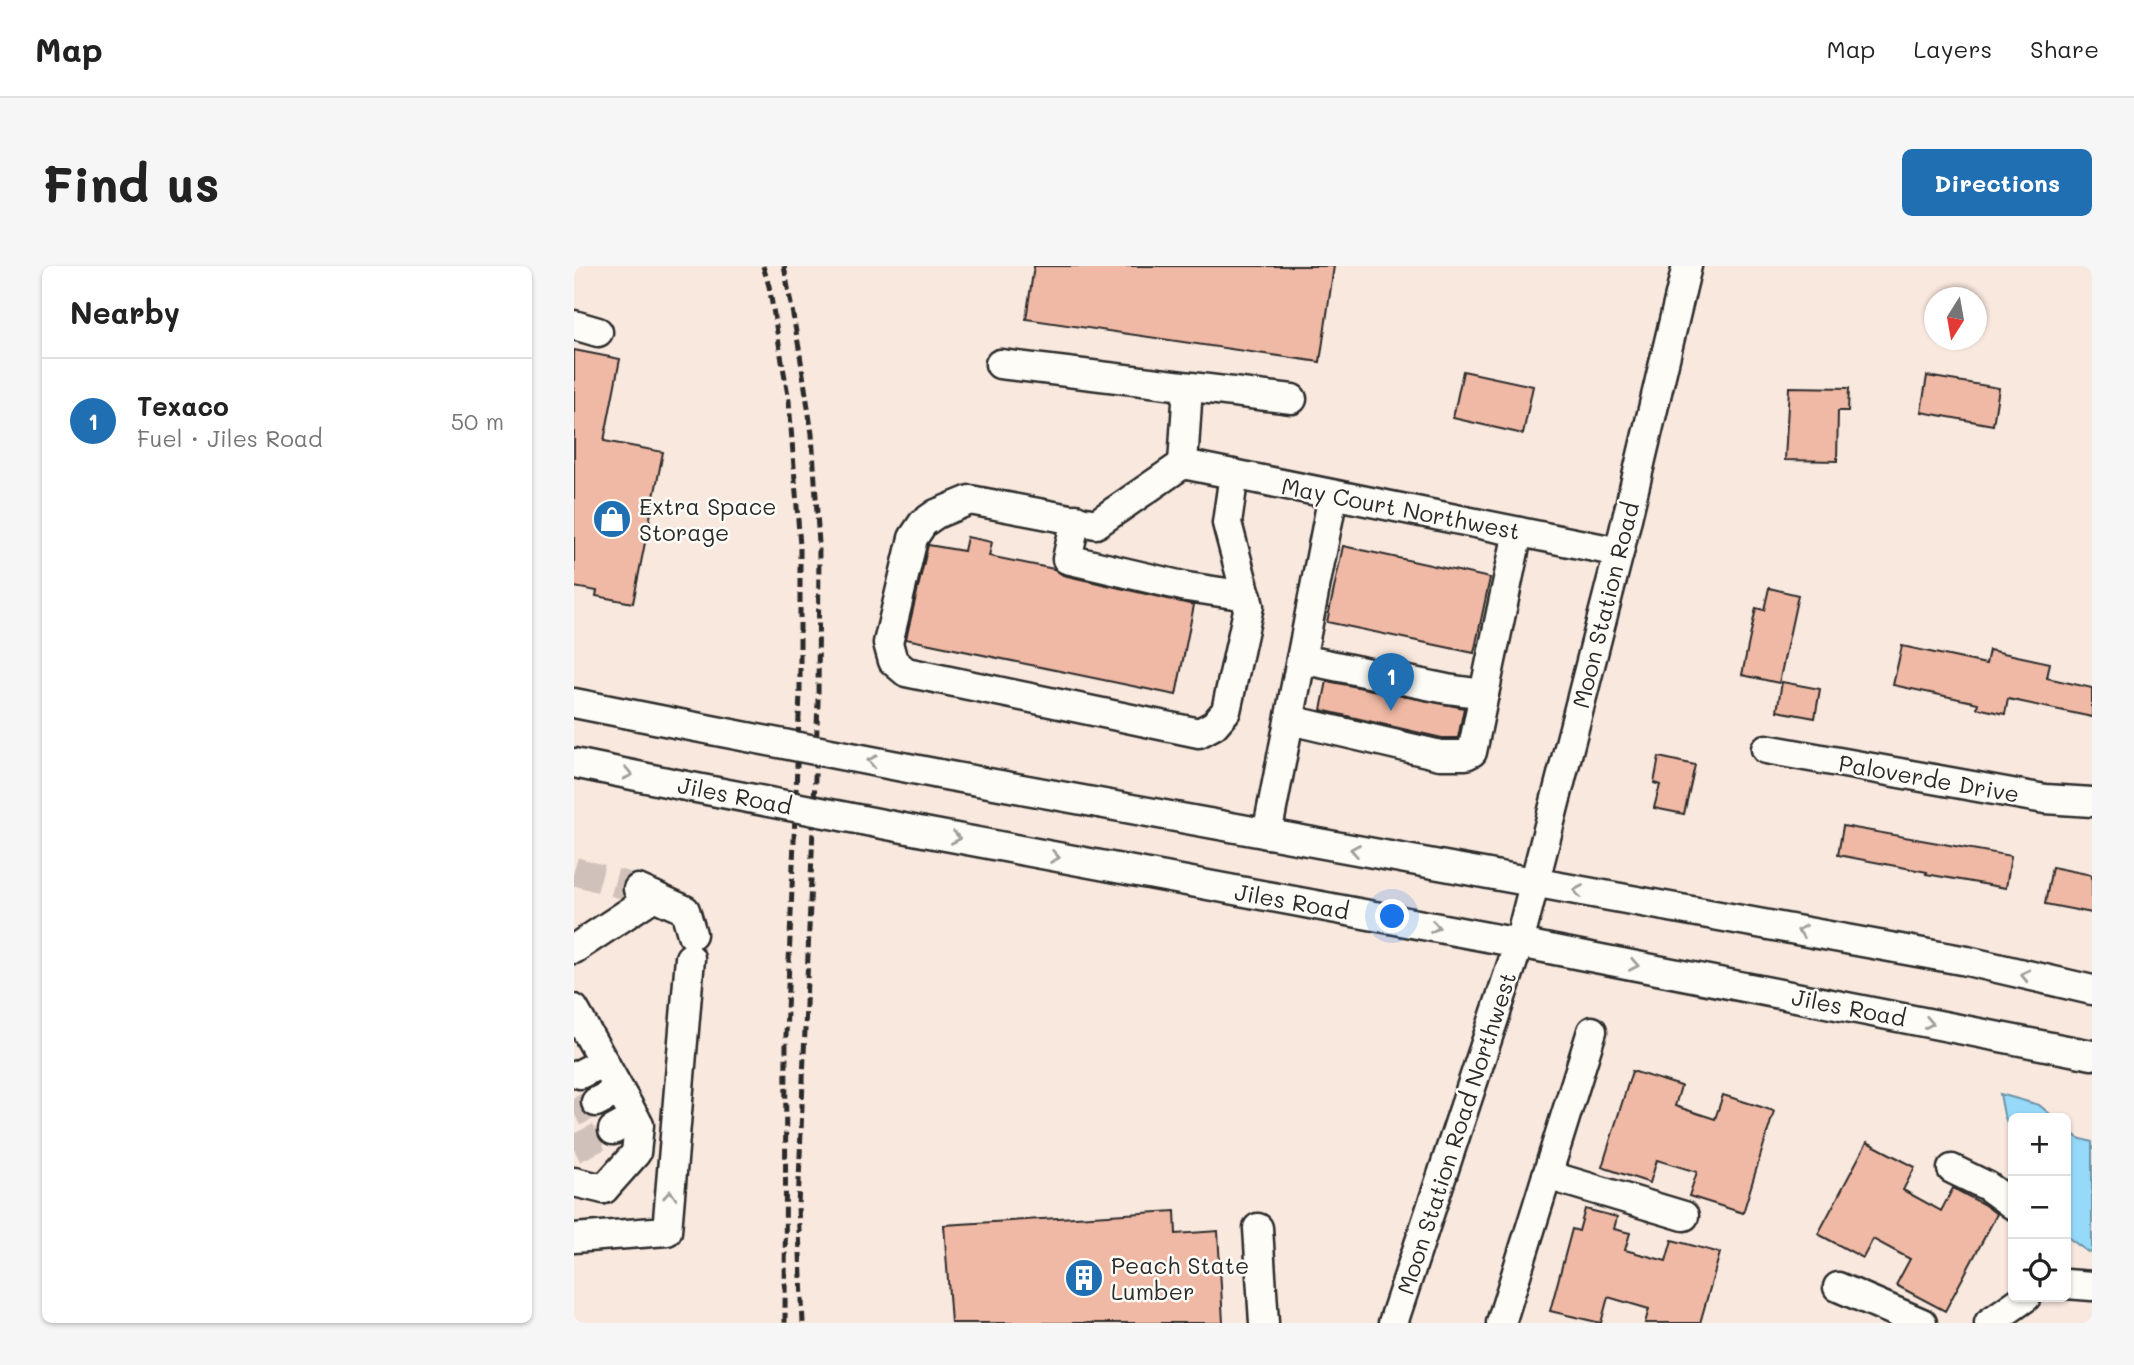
<!DOCTYPE html>
<html lang="en">
<head>
<meta charset="utf-8">
<style>
	:root { --surface:#fff; --page:#f6f6f6; --text:#222; --muted:#767676; --line:#e0e0e0; --accent:#1f6fb2 }
	body { margin:0; font-family:Mali,sans-serif; background:var(--page); color:var(--text) }
	.controls { position:absolute; right:21px; bottom:21px; display:grid; overflow:hidden; border-radius:10px; box-shadow:0 2px 5px #0004 }
	.controls button { width:63px; height:63px; display:grid; place-items:center; padding:0; border:0; border-bottom:2px solid var(--line); background:var(--surface); color:var(--text); font:35px sans-serif }
	.compass { position:absolute; left:1350px; top:21px; width:63px; height:63px; border-radius:50%; background:var(--surface); box-shadow:0 2px 5px #0004; rotate:191deg }
	.you { position:absolute; left:819px; top:651px; width:24px; height:24px; margin:-18px; border:5px solid #fff; border-radius:50%; background:#1a73e8; box-shadow:0 0 0 10px #1a73e833 }
	.badge { display:grid; place-items:center; width:46px; height:46px; border-radius:50%; background:var(--accent); color:#fff; font-size:23px; font-weight:700 }
	.pin { position:absolute; translate:-50% -58px; filter:drop-shadow(0 2px 4px #0008) }
	.pin::after { content:''; position:absolute; top:37px; width:24px; height:21px; background:inherit; clip-path:polygon(0 0,100% 0,50% 100%) }
	.list { margin:0; padding:0; list-style:none }
	h2 { display:flex; justify-content:space-between; align-items:center; height:91px; margin:0; padding:0 28px; font-size:30px }
	h2 small { font-size:23px; font-weight:400; color:var(--muted) }
	.list li { display:grid; grid-template-columns:46px 1fr auto; gap:21px; align-items:center; box-sizing:border-box; height:126px; padding:0 28px; border-top:2px solid var(--line) }
	.list b { display:block; font-size:26px; white-space:nowrap }
	.list p { margin:0; font-size:23px; white-space:nowrap; color:var(--muted) }
	.list em { font-size:23px; font-style:normal; color:var(--muted) }
	.icon { flex:none; width:38px; height:38px; fill:none; stroke:currentColor; stroke-width:2; stroke-linecap:round; stroke-linejoin:round }
	.map { position:relative; flex:none; width:1518px; height:1057px; overflow:hidden; border-radius:10px }
	header { display:flex; align-items:center; gap:42px; box-sizing:border-box; height:98px; padding:0 35px; background:var(--surface); border-bottom:2px solid var(--line) }
	header strong { font-size:33px }
	nav { display:flex; gap:38px; margin-inline-start:auto; font-size:24px }
	.intro { display:flex; align-items:center; justify-content:space-between; box-sizing:border-box; height:168px; padding:0 42px }
	h1 { margin:0; font-size:49px }
	.button { padding:18px 32px; border-radius:10px; background:var(--accent); color:#fff; font-size:24px; font-weight:700 }
	main { display:flex; gap:42px; padding:0 42px }
	aside { flex:1; background:var(--surface); border-radius:10px; box-shadow:0 2px 5px #0004 }
	.map>svg:first-child { display:block }
</style>
</head>
<body>
<header>
<strong>Map</strong>
<nav><a>Map</a><a>Layers</a><a>Share</a></nav>
</header>
<div class="intro"><h1>Find us</h1><a class="button">Directions</a></div>
<main>
<aside>
<h2>Nearby<small></small></h2>
<ul class="list">
<li><span class="badge">1</span><div><b>Texaco</b><p>Fuel · Jiles Road</p></div><em>50 m</em></li>
</ul>
</aside>
<div class="map">
<svg width="1518" height="1057" viewBox="0 0 1518 1057">
	<rect width="100%" height="100%" fill="#f9e8de"/>
	<filter id="ink" filterUnits="userSpaceOnUse"><feTurbulence type="fractalNoise" baseFrequency=".0143" numOctaves="2"/><feDisplacementMap in="SourceGraphic" scale="14" xChannelSelector="R" yChannelSelector="G"/><feConvolveMatrix kernelMatrix="1 2 1 2 8 2 1 2 1" color-interpolation-filters="sRGB"/></filter>
	<g filter="url(#ink)">
		<!-- water -->
		<g fill="#97d9f9" stroke="#6c93a7" stroke-width="2">
			<path d="M 1426,828 L 1465,839 L 1481,852 L 1439,852 L 1439,872 L 1430,849 Z"/>
			<path d="M 1492,862 L 1504,872 L 1518,876 L 1518,987 L 1514,986 L 1492,970 Z"/>
		</g>
		<!-- building -->
		<g fill="#f0b9a5" stroke="#2b2b2b" stroke-width="2">
			<path d="M 460,0 L 760,0 L 746,96 L 452,53 Z"/>
			<path d="M 0,84 L 46,93 L 30,175 L 89,186 L 59,337 L 22,330 L 23,325 L 0,321 Z"/>
			<path d="M 889,105 L 959,120 L 949,168 L 879,152 Z"/>
			<path d="M 1353,110 L 1425,122 L 1419,159 L 1347,146 Z"/>
			<path d="M 1215,121 L 1275,122 L 1274,145 L 1264,145 L 1263,195 L 1211,194 Z"/>
			<path d="M 393,271 L 418,276 L 415,290 L 480,303 L 489,309 L 620,339 L 602,429 L 332,373 L 354,279 L 390,285 Z"/>
			<path d="M 769,280 L 916,312 L 900,387 L 753,356 Z"/>
			<path d="M 1195,322 L 1224,329 L 1205,417 L 1168,409 L 1182,342 L 1190,344 Z"/>
			<path d="M 1328,380 L 1412,398 L 1415,384 L 1476,397 L 1473,412 L 1518,422 L 1518,451 L 1434,433 L 1431,448 L 1403,442 L 1404,437 L 1319,419 Z"/>
			<path d="M 753,415 L 890,442 L 884,472 L 868,472 L 747,444 Z"/>
			<path d="M 1208,416 L 1246,423 L 1241,452 L 1203,445 Z"/>
			<path d="M 1085,491 L 1121,499 L 1110,548 L 1080,542 L 1086,519 L 1080,517 Z"/>
			<path d="M 1269,560 L 1437,590 L 1432,622 L 1352,608 L 1353,606 L 1264,589 Z"/>
			<path d="M 1478,601 L 1518,609 L 1518,647 L 1471,638 Z"/>
			<path d="M 1058,805 L 1107,820 L 1101,840 L 1141,853 L 1149,829 L 1200,845 L 1169,947 L 1115,930 L 1123,906 L 1083,894 L 1076,917 L 1028,901 Z"/>
			<path d="M 1293,876 L 1341,901 L 1329,924 L 1367,945 L 1379,922 L 1409,938 L 1423,948 L 1371,1045 L 1322,1019 L 1336,993 L 1299,973 L 1289,992 L 1244,968 Z"/>
			<path d="M 1011,943 L 1043,951 L 1040,963 L 1056,967 L 1051,984 L 1092,995 L 1098,974 L 1146,987 L 1126,1057 L 1071,1057 L 1075,1043 L 1034,1031 L 1027,1057 L 976,1045 L 998,963 L 1005,965 Z"/>
			<path d="M 601,945 L 602,968 L 644,965 L 649,1057 L 377,1057 L 370,959 Z"/>
		</g>
		<g fill="none" stroke-linecap="round" stroke-linejoin="round">
			<!-- minor-tunnel -->
			<g stroke="#d0c2ba" stroke-width="28" stroke-dasharray="28 14" stroke-linecap="butt">
				<path d="M 0,605 L 64,623"/>
				<path d="M 0,847 L 22,836"/>
				<path d="M 0,883 L 39,864"/>
			</g>
			<defs>
				<g id="minor">
					<path d="M 0,59 L 24,66"/>
					<path d="M 426,98 L 718,133"/>
					<path d="M 609,198 L 522,258 L 396,234 L 362,248 L 349,257 L 339,272 L 314,377 L 319,395 L 332,406 L 625,467 L 640,459 L 652,445 L 675,340 L 653,257 L 660,208"/>
					<path d="M 609,198 L 1045,286"/>
					<path d="M 609,198 L 614,121"/>
					<path d="M 502,253 L 493,293 L 613,321 L 673,330"/>
					<path d="M 727,393 L 873,423 L 910,428 L 944,266"/>
					<path d="M 0,437 L 101,457"/>
					<path d="M 716,454 L 866,489 L 892,489 L 898,486 L 910,428"/>
					<path d="M 1192,483 L 1471,533 L 1518,536"/>
					<path d="M 0,497 L 107,519"/>
					<path d="M 365,508 L 1393,695 L 1518,724"/>
					<path d="M 350,566 L 945,677 L 1518,789"/>
					<path d="M 693,568 L 759,229"/>
					<path d="M 64,623 L 111,644 L 118,668"/>
					<path d="M 0,683 L 80,630"/>
					<path d="M 0,743 L 65,859 L 62,887 L 30,923"/>
					<path d="M 6,808 L 30,796"/>
					<path d="M 22,836 L 45,824"/>
					<path d="M 39,864 L 61,852"/>
					<path d="M 1378,903 L 1413,920 L 1439,939"/>
					<path d="M 973,909 L 1110,950"/>
					<path d="M 0,916 L 30,923"/>
					<path d="M 684,962 L 690,1057"/>
					<path d="M 0,972 L 93,965 L 116,692"/>
					<path d="M 1492,1018 L 1518,1020"/>
					<path d="M 1264,1021 L 1348,1057"/>
					<path d="M 819,1057 L 945,677 L 1045,286 L 1113,0"/>
					<path d="M 927,1057 L 1018,765"/>
					<path d="M 1415,1057 L 1452,1031"/>
				</g>
			</defs>
			<!-- minor casing -->
			<use href="#minor" stroke="#2b2b2b" stroke-width="33"/>
			<!-- minor -->
			<use href="#minor" stroke="#fdfcf7" stroke-width="28"/>
			<!-- rail -->
			<g stroke="#2b2b2b" stroke-width="5" stroke-dasharray="10 5" stroke-linecap="butt">
				<path d="M 189,0 L 195,20 L 215,135 L 226,280 L 226,426 L 212,770 L 211,1057"/>
				<path d="M 210,0 L 225,82 L 238,168 L 245,278 L 244,436 L 224,941 L 229,1057"/>
			</g>
			<defs>
				<g id="minor-bridge">
					<path d="M 101,457 L 365,508"/>
					<path d="M 107,519 L 350,566"/>
				</g>
			</defs>
			<!-- minor-bridge casing -->
			<use href="#minor-bridge" stroke="#2b2b2b" stroke-width="33" stroke-linecap="butt"/>
			<!-- minor-bridge -->
			<use href="#minor-bridge" stroke="#fdfcf7" stroke-width="28"/>
		</g>
		<!-- one-way arrows -->
		<defs><path id="oneway-chevron" d="M-2-3.5L2.5 0L-2 3.5" fill="none" stroke-width="1.6" stroke-linecap="round" stroke-linejoin="round" transform="scale(1.75)"/></defs>
		<g stroke="#9e9e9b">
			<use href="#oneway-chevron" transform="translate(298 495) rotate(-169)"/>
			<use href="#oneway-chevron" transform="translate(54 508) rotate(11)"/>
			<use href="#oneway-chevron" transform="translate(382 572) rotate(11)"/>
			<use href="#oneway-chevron" transform="translate(781 584) rotate(-170)"/>
			<use href="#oneway-chevron" transform="translate(481 591) rotate(10)"/>
			<use href="#oneway-chevron" transform="translate(1004 625) rotate(-170)"/>
			<use href="#oneway-chevron" transform="translate(861 661) rotate(10)"/>
			<use href="#oneway-chevron" transform="translate(1228 665) rotate(-170)"/>
			<use href="#oneway-chevron" transform="translate(1060 699) rotate(11)"/>
			<use href="#oneway-chevron" transform="translate(1451 709) rotate(-167)"/>
			<use href="#oneway-chevron" transform="translate(1355 757) rotate(11)"/>
			<use href="#oneway-chevron" transform="translate(96 929) rotate(-85)"/>
		</g>
	</g>
	<!-- icons -->
	<defs>
		<symbol id="shop-disc" viewBox="-11 -11 22 22"><circle r="9.5" fill="#1f6fb2" stroke="#fdfcf7"/><path d="M-5-2.5h2.3a2.7 3.5 0 0 1 5.4 0H5L5.5 6h-11ZM-1.5-2.5h3a1.5 2.3 0 0 0-3 0Z" fill="#fff"/></symbol>
		<symbol id="building-disc" viewBox="-11 -11 22 22"><circle r="9.5" fill="#1f6fb2" stroke="#fdfcf7"/><path d="M-4-6H4V6H1V3H-1V6H-4ZM-2.5-4.3h1.7v1.8h-1.7ZM.8-4.3h1.7v1.8H.8ZM-2.5-1h1.7V.8h-1.7ZM.8-1h1.7V.8H.8Z" fill="#fff"/></symbol>
	</defs>
	<g fill-rule="evenodd">
		<use href="#shop-disc" x="16" y="231" width="44" height="44"/>
		<use href="#building-disc" x="488" y="990" width="44" height="44"/>
	</g>
	<g text-anchor="middle" dominant-baseline="central" stroke-width="5" stroke-linejoin="round" paint-order="stroke">
		<!-- poi labels -->
		<g font-size="23" fill="#2b2b2b" stroke="#fdfcf7" text-anchor="start">
			<text x="65" y="240">Extra Space<tspan x="65" dy="26">Storage</tspan></text>
			<text x="537" y="999">Peach State<tspan x="537" dy="26">Lumber</tspan></text>
		</g>
		<!-- street labels -->
		<g font-size="23" fill="#2b2b2b" stroke="#fdfcf7">
			<text transform="translate(827 242) rotate(11)">May Court Northwest</text>
			<text transform="translate(1031 339) rotate(-76)">Moon Station Road</text>
			<text transform="translate(1355 512) rotate(10)">Paloverde Drive</text>
			<text transform="translate(161 529) rotate(11)">Jiles Road</text>
			<text transform="translate(718 635) rotate(10)">Jiles Road</text>
			<text transform="translate(1275 741) rotate(11)">Jiles Road</text>
			<text transform="translate(882 867) rotate(-72)">Moon Station Road Northwest</text>
		</g>
	</g>
</svg>
<div class="controls">
<button>+</button>
<button>−</button>
<button><svg class="icon" aria-label="locate" viewBox="0 0 24 24"><circle cx="12" cy="12" r="6"/><path d="M12 2v4M12 18v4M2 12h4M18 12h4"/></svg></button>
</div>
<svg class="compass" viewBox="-18 -18 36 36"><path d="M0-13l5 13h-10z" fill="#e53935"/><path d="M0 13l5-13h-10z" fill="#767676"/></svg>
<div class="you"></div>
<div class="pin badge" style="left:817px;top:445px">1</div>
</div>
</main>
</body>
</html>
